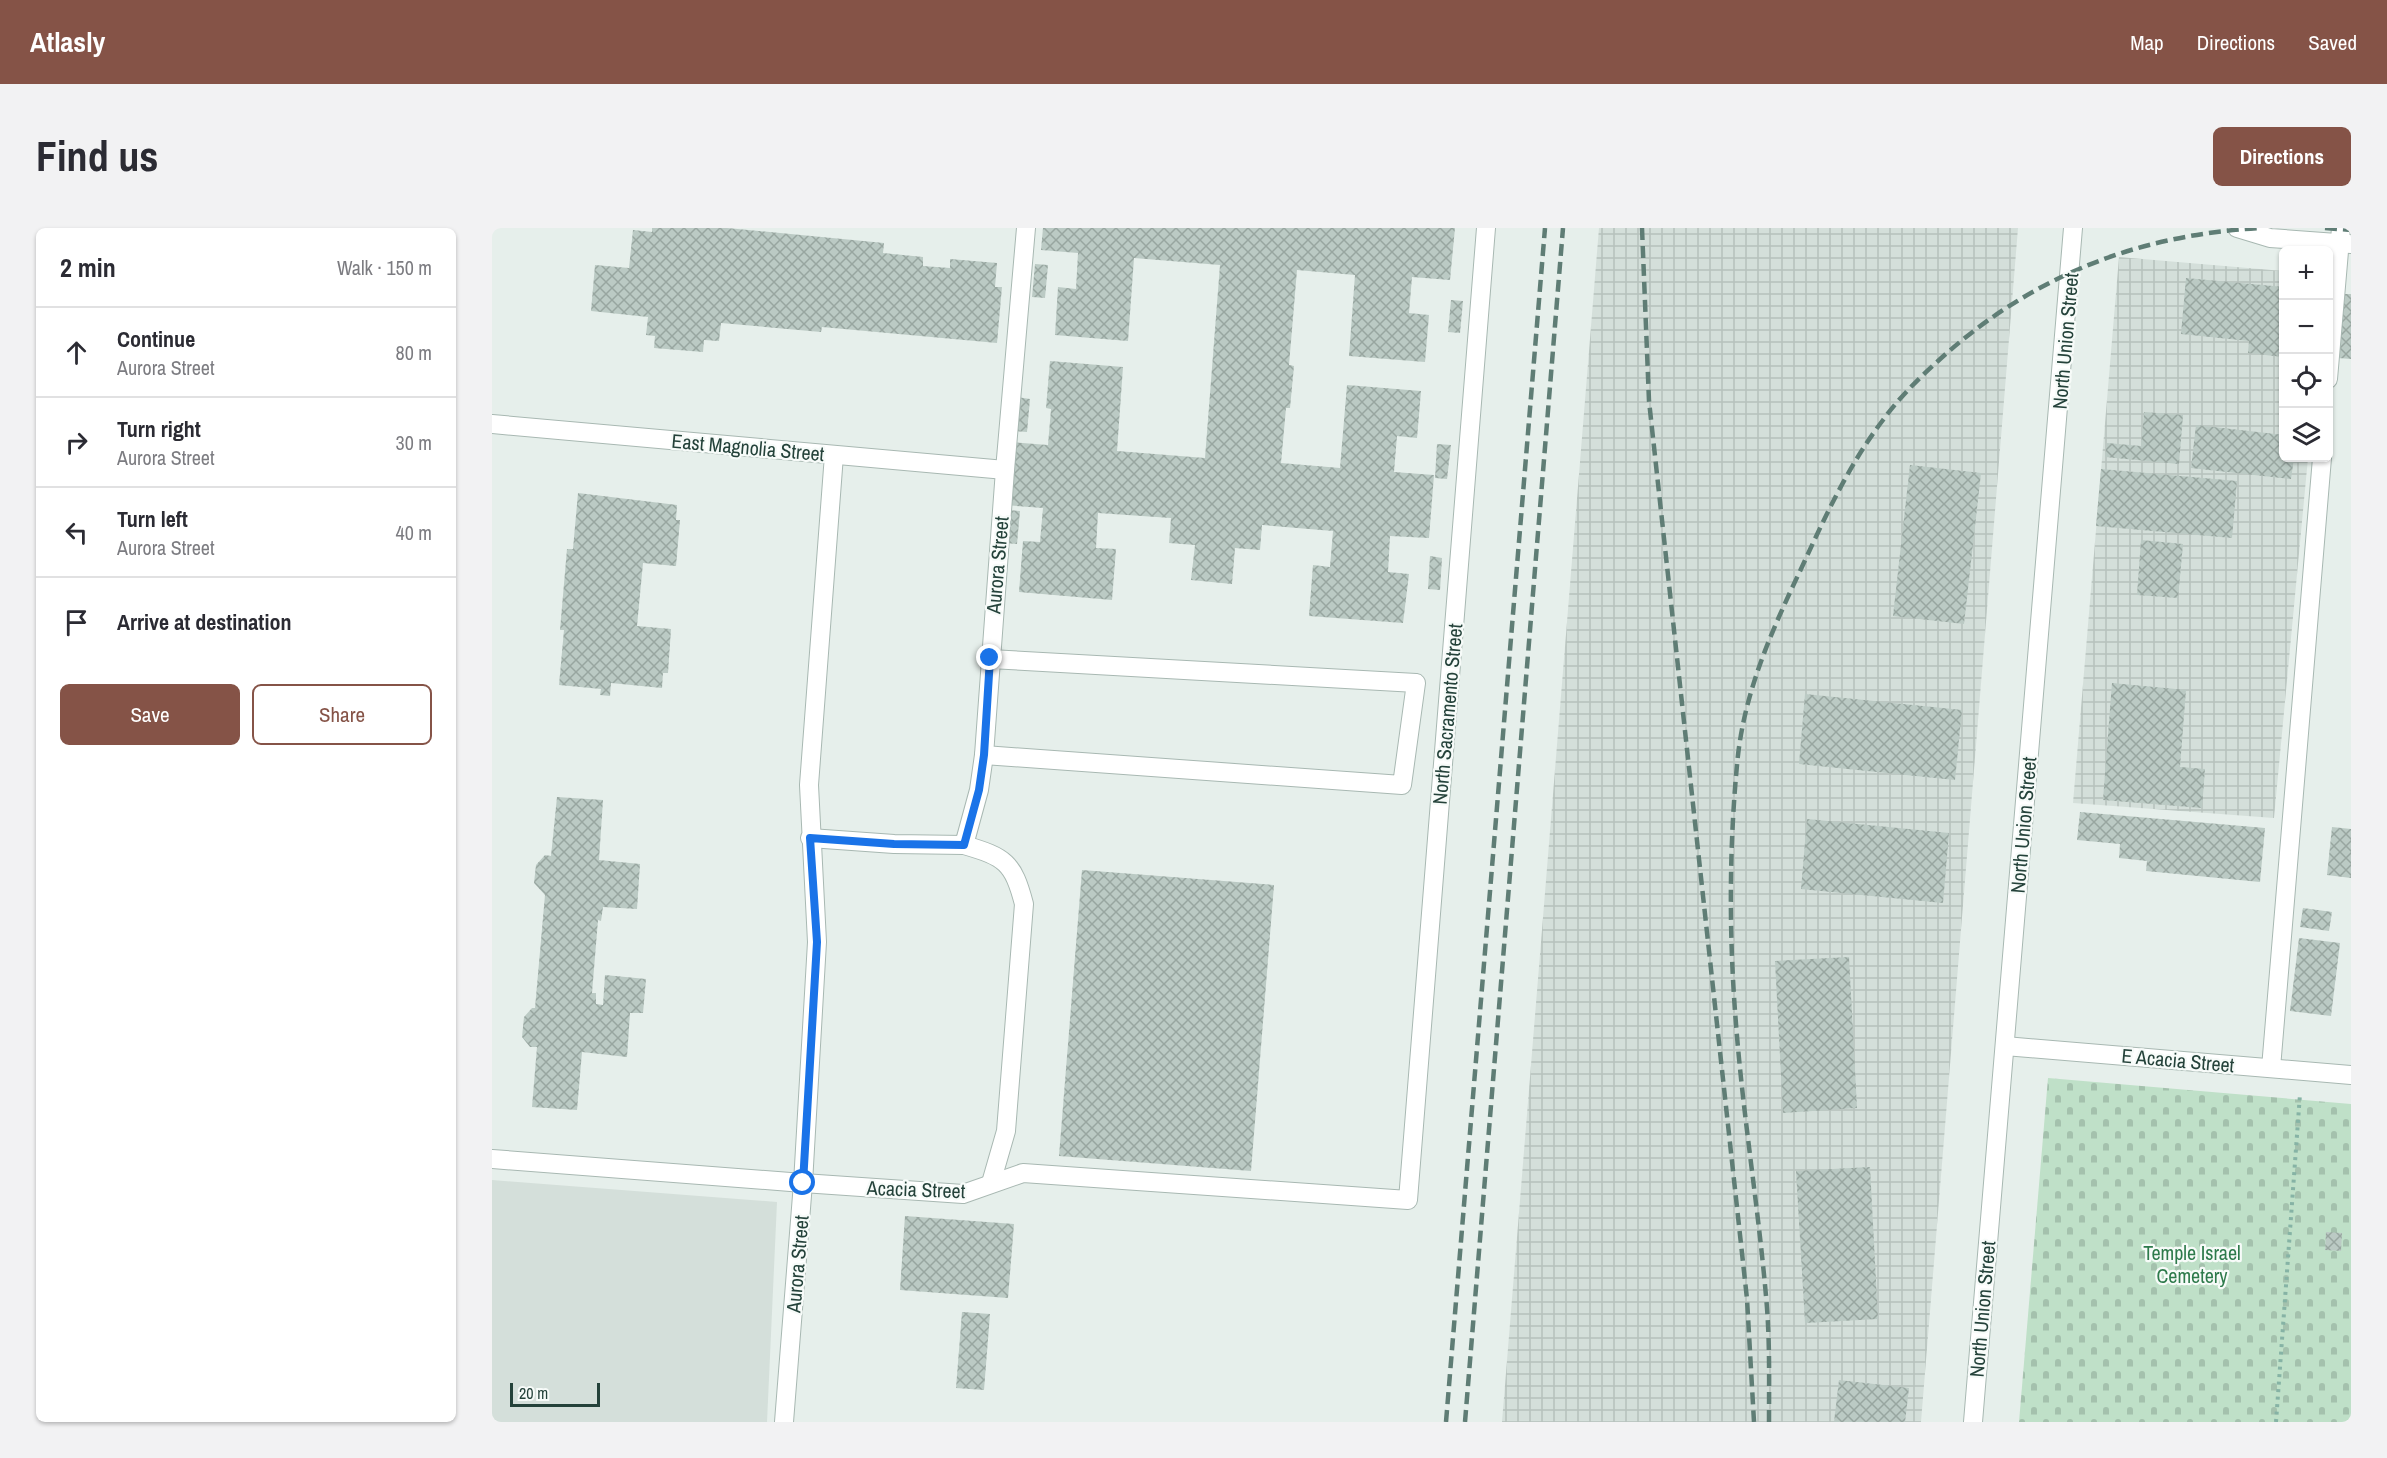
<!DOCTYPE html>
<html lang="en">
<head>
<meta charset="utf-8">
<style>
	:root { --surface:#fff; --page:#f2f2f3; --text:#2b2b33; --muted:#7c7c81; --line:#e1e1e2; --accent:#855347 }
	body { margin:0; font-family:"Archivo Narrow",sans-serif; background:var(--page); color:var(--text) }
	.controls { position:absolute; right:18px; top:18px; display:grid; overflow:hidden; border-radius:9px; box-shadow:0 2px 4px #0004 }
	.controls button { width:54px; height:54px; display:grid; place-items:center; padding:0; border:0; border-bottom:2px solid var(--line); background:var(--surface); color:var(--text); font:30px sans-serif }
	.scale { position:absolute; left:18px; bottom:15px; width:90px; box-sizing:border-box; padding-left:6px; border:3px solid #24423a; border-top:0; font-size:16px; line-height:21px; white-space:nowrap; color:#24423a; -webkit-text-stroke:4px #f7fbf9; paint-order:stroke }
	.stop { position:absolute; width:18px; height:18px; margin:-14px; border:4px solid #1a73e8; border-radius:50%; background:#fff }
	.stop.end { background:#1a73e8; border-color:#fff; box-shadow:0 2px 6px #0008 }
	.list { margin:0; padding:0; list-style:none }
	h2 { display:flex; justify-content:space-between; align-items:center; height:78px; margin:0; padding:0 24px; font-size:26px }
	h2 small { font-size:20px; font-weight:400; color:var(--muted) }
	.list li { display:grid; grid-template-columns:39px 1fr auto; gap:18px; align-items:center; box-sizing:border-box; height:90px; padding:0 24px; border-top:2px solid var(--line) }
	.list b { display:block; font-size:22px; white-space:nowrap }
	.list p { margin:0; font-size:20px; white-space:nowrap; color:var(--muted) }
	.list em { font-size:20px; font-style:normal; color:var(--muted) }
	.actions { display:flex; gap:12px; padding:18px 24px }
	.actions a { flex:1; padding:14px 0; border:2px solid var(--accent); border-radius:9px; text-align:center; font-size:21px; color:var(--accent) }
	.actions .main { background:var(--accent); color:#fff }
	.icon { flex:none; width:33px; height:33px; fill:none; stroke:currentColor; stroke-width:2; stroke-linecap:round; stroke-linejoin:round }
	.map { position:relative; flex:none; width:1859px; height:1194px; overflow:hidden; border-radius:9px }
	header { display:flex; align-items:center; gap:36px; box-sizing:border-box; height:84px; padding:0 30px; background:var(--accent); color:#fff }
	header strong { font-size:28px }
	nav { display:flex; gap:33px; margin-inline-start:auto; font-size:21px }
	.intro { display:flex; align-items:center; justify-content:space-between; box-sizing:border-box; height:144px; padding:0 36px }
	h1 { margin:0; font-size:42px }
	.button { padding:15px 27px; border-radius:9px; background:var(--accent); color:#fff; font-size:21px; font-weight:700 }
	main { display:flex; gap:36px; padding:0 36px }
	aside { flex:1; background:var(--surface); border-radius:9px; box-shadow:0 2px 4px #0004 }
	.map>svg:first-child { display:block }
</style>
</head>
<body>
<header>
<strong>Atlasly</strong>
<nav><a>Map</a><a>Directions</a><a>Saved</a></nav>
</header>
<div class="intro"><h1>Find us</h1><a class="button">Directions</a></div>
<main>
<aside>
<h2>2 min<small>Walk · 150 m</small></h2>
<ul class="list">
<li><svg class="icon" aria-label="ahead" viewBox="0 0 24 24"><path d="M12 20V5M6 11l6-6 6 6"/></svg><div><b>Continue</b><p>Aurora Street</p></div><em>80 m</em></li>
<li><svg class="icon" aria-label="right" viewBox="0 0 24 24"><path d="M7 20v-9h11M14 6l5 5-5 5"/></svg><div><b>Turn right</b><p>Aurora Street</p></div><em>30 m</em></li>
<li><svg class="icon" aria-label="left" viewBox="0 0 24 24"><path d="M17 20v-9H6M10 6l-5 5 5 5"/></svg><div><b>Turn left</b><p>Aurora Street</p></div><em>40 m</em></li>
<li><svg class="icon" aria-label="arrive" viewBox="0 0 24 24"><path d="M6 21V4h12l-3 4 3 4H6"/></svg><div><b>Arrive at destination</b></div></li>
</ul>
<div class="actions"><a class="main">Save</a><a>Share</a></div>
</aside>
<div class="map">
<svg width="1859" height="1194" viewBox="0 0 1859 1194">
	<defs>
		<pattern id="industrial-grid" width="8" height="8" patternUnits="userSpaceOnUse" patternTransform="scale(1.5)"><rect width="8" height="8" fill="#d4dfda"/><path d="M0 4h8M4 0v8" fill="none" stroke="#b6c1bc"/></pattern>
		<pattern id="cemetery-stones" width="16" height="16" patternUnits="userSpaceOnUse" patternTransform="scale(1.5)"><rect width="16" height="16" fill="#bfe0c8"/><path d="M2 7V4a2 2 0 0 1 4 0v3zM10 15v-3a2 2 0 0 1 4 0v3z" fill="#a4c1ad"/></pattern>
		<pattern id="building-cross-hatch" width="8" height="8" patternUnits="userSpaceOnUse" patternTransform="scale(1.5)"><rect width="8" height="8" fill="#bbcac4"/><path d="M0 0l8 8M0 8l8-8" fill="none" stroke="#98a6a0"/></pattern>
	</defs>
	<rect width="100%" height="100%" fill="#e6efeb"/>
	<!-- built -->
	<path fill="#d4dfda" d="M 0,952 L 285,974 L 275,1194 L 0,1194 Z"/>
	<!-- industrial -->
	<g fill="url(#industrial-grid)">
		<path d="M 1107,0 L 1526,0 L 1429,1194 L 1010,1194 Z"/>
		<path d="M 1627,29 L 1791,43 L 1792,230 L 1816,230 L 1782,590 L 1581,575 Z"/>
	</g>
	<!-- cemetery -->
	<path fill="url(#cemetery-stones)" d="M 1556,850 L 1859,876 L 1859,1194 L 1527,1194 Z"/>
	<!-- building -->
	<g fill="url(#building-cross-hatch)">
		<path d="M 160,0 L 235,0 L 392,15 L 391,25 L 431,29 L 431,38 L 458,40 L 458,31 L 505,35 L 503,59 L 510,59 L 505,115 L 330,99 L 329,104 L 229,95 L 227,113 L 212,112 L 211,124 L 162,120 L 163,108 L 154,107 L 156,89 L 99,83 L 103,37 L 137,40 L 141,2 L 160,4 Z"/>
		<path d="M 551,0 L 963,0 L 958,52 L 920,49 L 917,85 L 937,87 L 933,134 L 857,128 L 863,47 L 805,42 L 797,137 L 802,138 L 798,180 L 794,180 L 789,235 L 848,240 L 855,157 L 929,163 L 925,210 L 905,208 L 902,244 L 942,247 L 937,310 L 898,308 L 896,344 L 917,346 L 911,395 L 817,388 L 821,337 L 838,339 L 841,303 L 770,297 L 768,322 L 743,320 L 740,356 L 699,352 L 703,317 L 677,315 L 679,290 L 606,285 L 604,320 L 624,321 L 620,372 L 527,364 L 531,313 L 548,314 L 551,280 L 512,277 L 518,214 L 556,217 L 559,181 L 554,180 L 558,133 L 631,139 L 625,223 L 713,230 L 728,37 L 642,30 L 636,113 L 563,107 L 566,59 L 584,61 L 586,25 L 549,22 Z"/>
		<path d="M 543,36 L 556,37 L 553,70 L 540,69 Z"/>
		<path d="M 1694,50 L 1792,59 L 1791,129 L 1756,125 L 1757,113 L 1689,106 Z"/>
		<path d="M 1852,66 L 1859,66 L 1859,131 L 1846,130 Z"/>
		<path d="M 959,72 L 971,73 L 968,105 L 956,104 Z"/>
		<path d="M 525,169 L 538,171 L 535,204 L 522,203 Z"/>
		<path d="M 1652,184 L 1691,187 L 1687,236 L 1613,229 L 1615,215 L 1649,218 Z"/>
		<path d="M 1704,197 L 1792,207 L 1792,230 L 1802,230 L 1799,251 L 1699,240 Z"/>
		<path d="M 945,216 L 959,217 L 955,251 L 943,250 Z"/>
		<path d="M 1418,237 L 1489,245 L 1472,396 L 1401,388 Z"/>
		<path d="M 1609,241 L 1745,253 L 1740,310 L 1604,298 Z"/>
		<path d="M 86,265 L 185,277 L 184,292 L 188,292 L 184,338 L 151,335 L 145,398 L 179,401 L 176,445 L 171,445 L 170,460 L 119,455 L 118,468 L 108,467 L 109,461 L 67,457 L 72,402 L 68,402 L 75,321 L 81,321 Z"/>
		<path d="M 515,282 L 528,283 L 525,316 L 512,315 Z"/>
		<path d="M 1649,312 L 1691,316 L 1686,370 L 1645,367 Z"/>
		<path d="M 938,328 L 950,330 L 948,362 L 936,361 Z"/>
		<path d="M 1620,455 L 1694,462 L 1688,539 L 1713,541 L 1710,580 L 1611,572 Z"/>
		<path d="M 1313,466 L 1470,482 L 1463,552 L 1307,536 Z"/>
		<path d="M 65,569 L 111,572 L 107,632 L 148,636 L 145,681 L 111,679 L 109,693 L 106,692 L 100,765 L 104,765 L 104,776 L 111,777 L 113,747 L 154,751 L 151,785 L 138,785 L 135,829 L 90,824 L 85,882 L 40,879 L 45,819 L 38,819 L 30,809 L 32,789 L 40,780 L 43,780 L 53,667 L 42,655 L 44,637 L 53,627 L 59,628 Z"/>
		<path d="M 1588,584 L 1773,600 L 1768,654 L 1654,643 L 1655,633 L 1627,630 L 1628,616 L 1585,612 Z"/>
		<path d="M 1315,591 L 1457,605 L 1451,675 L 1309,661 Z"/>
		<path d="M 1840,599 L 1859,601 L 1859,650 L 1835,647 Z"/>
		<path d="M 590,642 L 782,657 L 759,943 L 567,928 Z"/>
		<path d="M 1811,680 L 1840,684 L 1837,703 L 1808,699 Z"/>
		<path d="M 1807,710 L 1848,715 L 1839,788 L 1798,783 Z"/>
		<path d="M 1357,729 L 1365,880 L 1291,885 L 1283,733 Z"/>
		<path d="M 1378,939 L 1386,1091 L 1313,1095 L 1304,943 Z"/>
		<path d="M 413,988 L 522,996 L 516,1070 L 408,1062 Z"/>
		<path d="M 1834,1004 L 1850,1005 L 1849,1023 L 1833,1022 Z"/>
		<path d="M 470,1084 L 498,1086 L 492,1162 L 464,1160 Z"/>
		<path d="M 1347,1152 L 1417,1160 L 1413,1194 L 1342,1194 Z"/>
	</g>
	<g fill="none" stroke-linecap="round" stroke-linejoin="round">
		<defs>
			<g id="lane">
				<path d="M 1836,151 L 1849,0"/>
				<path d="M 492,527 L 910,557 L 924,455 L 498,431"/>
				<path d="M 472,617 C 513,629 521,634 532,676 L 514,903 L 499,955"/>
				<path d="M 1779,840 L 1830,230"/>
				<path d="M 311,955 L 471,966 L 531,945 L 916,972 L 994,0"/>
				<path d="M 292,1194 L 311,955 L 325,714 L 317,557 L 342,227"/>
			</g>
			<g id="street">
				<path d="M 1745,0 L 1778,10 L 1859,16"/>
				<path d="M 0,196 L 513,242"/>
				<path d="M 318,610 L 402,616 L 472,617 L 487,562 L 492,527 L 513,242 L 534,0"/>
				<path d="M 1513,818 L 1859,847"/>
				<path d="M 0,931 L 311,955"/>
				<path d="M 1481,1194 L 1581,0"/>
			</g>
		</defs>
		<!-- lane casing -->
		<use href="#lane" stroke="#a8b8b2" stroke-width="20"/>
		<!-- street casing -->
		<use href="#street" stroke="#a8b8b2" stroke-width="20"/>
		<!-- path -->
		<path stroke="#86b3a5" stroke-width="4" stroke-dasharray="3 4.5" stroke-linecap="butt" d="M 1784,1194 L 1808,866"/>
		<!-- lane -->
		<use href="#lane" stroke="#fff" stroke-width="18"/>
		<!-- street -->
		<use href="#street" stroke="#fff" stroke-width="18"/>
		<!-- rail -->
		<g stroke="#5f7d75" stroke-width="4.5" stroke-dasharray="12 6" stroke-linecap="butt">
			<path d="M 1150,0 L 1157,173 L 1255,1071 L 1262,1194"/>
			<path d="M 1833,0 L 1859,2"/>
			<path d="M 954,1194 L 1053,0"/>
			<path d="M 973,1194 L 1071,0"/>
			<path d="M 1277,1194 C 1277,1152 1278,1110 1274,1068 C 1266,977 1251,887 1244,796 C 1237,710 1237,622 1245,537 C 1251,467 1279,404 1309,341 C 1333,289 1356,238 1391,192 C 1407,170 1426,151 1446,133 C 1538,49 1644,7 1768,0"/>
		</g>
	</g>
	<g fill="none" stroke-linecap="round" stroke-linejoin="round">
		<!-- route -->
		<path stroke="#1a73e8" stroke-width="8" d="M 311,955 L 325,714 L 318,610 L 402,616 L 472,617 L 487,562 L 492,527 L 498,430"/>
	</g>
	<g text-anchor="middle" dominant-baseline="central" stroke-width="4.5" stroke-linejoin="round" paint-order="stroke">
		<!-- street labels -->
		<g font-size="20" fill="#24423a" stroke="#f7fbf9">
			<text transform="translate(1573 113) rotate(-85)">North Union Street</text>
			<text transform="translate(256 219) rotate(5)">East Magnolia Street</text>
			<text transform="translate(505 337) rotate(-85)">Aurora Street</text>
			<text transform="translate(955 486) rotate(-85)">North Sacramento Street</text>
			<text transform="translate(1531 597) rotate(-85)">North Union Street</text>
			<text transform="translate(1686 832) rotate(5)">E Acacia Street</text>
			<text transform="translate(424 961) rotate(2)">Acacia Street</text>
			<text transform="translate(305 1036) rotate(-85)">Aurora Street</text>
			<text transform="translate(1490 1081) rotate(-85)">North Union Street</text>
		</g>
		<!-- park labels -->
		<g font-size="20" fill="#2d7a4b" stroke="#f7fbf9">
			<text x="1700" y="1024">Temple Israel<tspan x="1700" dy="23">Cemetery</tspan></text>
		</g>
	</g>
</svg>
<div class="controls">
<button>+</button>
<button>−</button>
<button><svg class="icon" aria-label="locate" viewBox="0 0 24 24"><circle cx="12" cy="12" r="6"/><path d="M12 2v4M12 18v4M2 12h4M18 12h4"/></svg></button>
<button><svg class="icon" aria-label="layers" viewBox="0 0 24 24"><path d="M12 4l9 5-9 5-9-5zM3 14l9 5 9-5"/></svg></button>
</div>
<div class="scale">20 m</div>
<div class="stop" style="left:311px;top:955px"></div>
<div class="stop end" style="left:498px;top:430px"></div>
</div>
</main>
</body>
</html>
